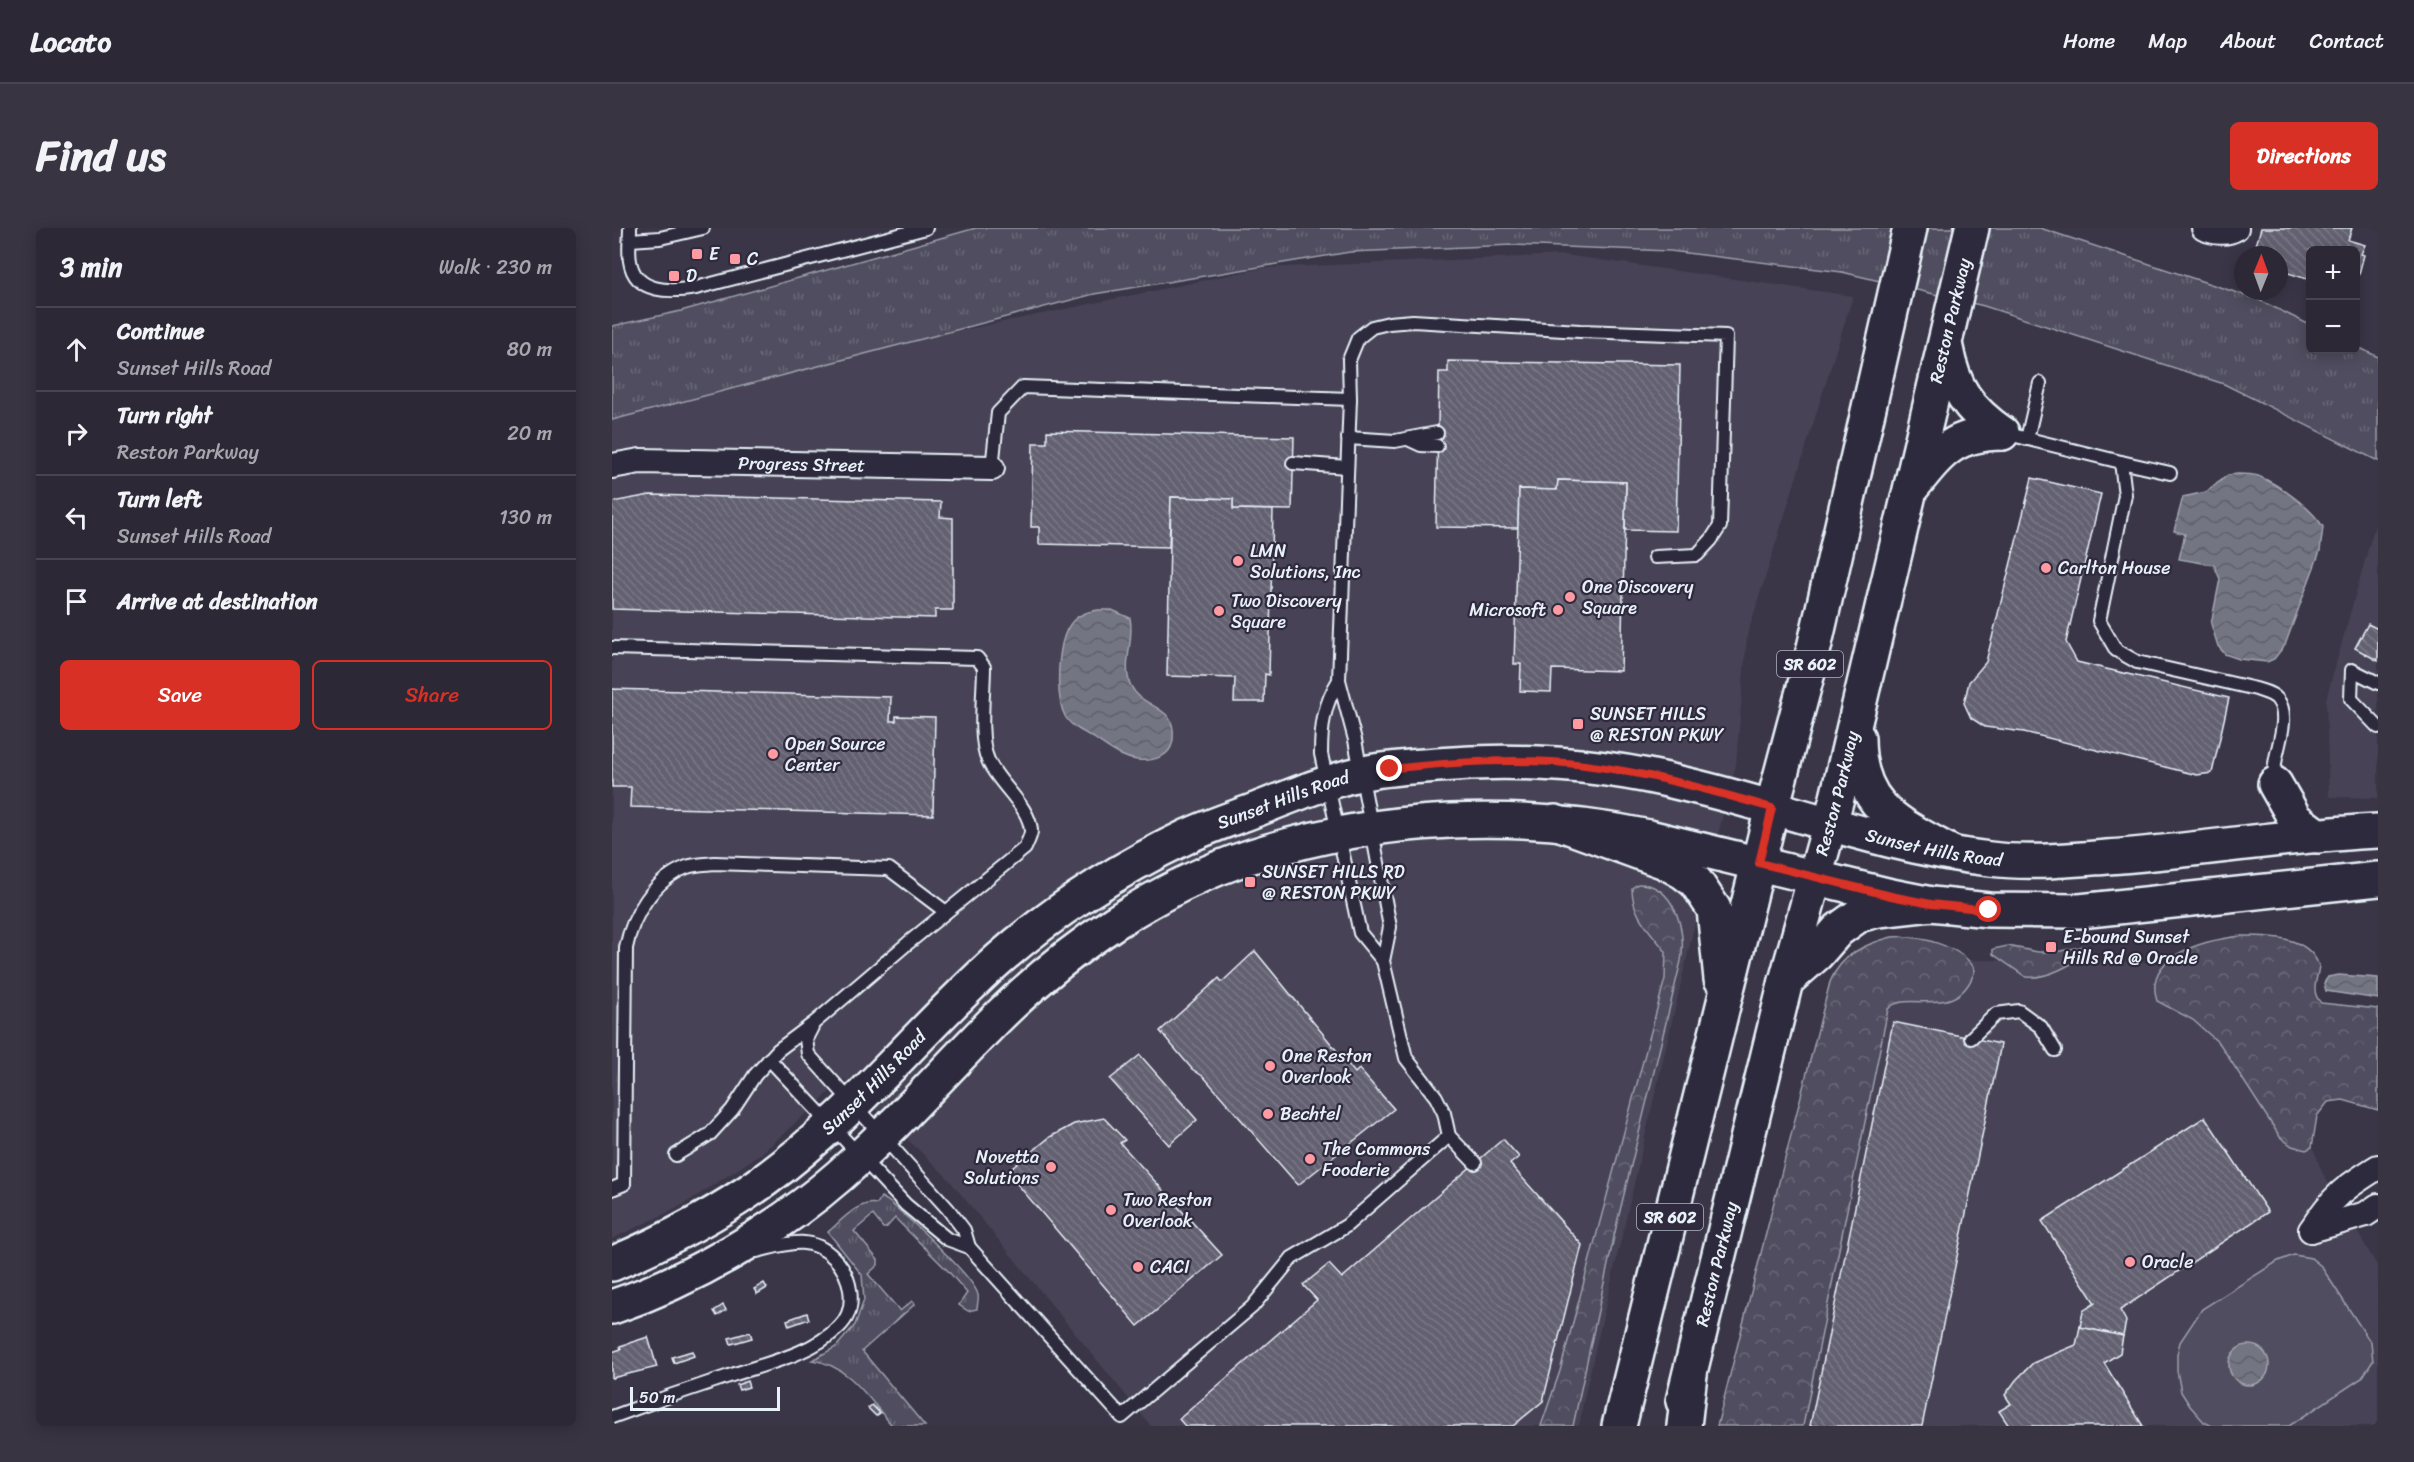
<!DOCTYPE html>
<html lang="en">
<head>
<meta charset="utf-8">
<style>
	:root { --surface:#2c2836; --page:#383442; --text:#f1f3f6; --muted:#a6a6ad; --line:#484451; --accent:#d93025 }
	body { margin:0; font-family:Sriracha,sans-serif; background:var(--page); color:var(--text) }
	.controls { position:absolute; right:18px; top:18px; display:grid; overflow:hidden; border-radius:9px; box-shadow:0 3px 15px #0003 }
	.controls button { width:54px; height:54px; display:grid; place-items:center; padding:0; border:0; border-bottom:2px solid var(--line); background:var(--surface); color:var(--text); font:30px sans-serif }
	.compass { position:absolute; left:1622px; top:18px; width:54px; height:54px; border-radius:50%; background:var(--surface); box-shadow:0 3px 15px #0003; rotate:1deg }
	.scale { position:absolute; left:18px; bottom:15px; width:150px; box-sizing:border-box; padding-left:6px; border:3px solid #e8f1f8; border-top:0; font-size:16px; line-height:21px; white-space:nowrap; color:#e8f1f8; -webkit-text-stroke:4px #2f2a3d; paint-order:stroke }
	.stop { position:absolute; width:18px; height:18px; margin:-14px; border:4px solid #d93025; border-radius:50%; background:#fff }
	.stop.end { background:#d93025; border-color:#fff; box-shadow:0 2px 6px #0008 }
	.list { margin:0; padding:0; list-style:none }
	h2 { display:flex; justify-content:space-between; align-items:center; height:78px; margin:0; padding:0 24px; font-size:26px }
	h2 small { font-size:20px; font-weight:400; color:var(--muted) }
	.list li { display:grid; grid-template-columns:39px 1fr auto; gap:18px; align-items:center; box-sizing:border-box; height:84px; padding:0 24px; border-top:2px solid var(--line) }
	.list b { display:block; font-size:22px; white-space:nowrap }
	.list p { margin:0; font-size:20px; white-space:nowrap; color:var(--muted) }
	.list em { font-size:20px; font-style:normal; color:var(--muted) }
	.actions { display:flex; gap:12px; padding:18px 24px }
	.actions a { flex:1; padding:14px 0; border:2px solid var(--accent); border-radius:9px; text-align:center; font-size:21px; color:var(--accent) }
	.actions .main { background:var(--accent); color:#fff }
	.icon { flex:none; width:33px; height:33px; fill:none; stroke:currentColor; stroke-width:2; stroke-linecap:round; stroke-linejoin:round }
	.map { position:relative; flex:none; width:1766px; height:1198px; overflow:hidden; border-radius:9px }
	header { display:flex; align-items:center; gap:36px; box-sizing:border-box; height:84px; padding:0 30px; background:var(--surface); border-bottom:2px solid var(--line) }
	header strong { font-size:28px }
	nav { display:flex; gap:33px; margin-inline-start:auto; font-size:21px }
	.intro { display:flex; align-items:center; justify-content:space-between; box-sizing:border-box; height:144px; padding:0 36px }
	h1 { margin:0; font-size:42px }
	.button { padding:15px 27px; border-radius:9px; background:var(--accent); color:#fff; font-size:21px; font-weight:700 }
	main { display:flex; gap:36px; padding:0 36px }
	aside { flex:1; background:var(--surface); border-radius:9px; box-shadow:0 3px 15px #0003 }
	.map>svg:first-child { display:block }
</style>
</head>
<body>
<header>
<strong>Locato</strong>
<nav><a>Home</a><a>Map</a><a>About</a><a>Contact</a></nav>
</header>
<div class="intro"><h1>Find us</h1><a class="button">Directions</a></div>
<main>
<aside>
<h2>3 min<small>Walk · 230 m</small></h2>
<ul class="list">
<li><svg class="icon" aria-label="ahead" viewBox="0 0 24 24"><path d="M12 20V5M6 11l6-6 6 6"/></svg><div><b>Continue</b><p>Sunset Hills Road</p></div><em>80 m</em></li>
<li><svg class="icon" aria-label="right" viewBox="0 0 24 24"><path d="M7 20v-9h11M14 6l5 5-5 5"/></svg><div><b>Turn right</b><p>Reston Parkway</p></div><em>20 m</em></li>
<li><svg class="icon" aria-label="left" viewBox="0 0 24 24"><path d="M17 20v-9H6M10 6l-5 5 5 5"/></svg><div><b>Turn left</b><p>Sunset Hills Road</p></div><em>130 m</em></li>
<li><svg class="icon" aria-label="arrive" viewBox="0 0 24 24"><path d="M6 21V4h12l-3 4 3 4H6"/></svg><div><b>Arrive at destination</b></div></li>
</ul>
<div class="actions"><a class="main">Save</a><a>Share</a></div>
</aside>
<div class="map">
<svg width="1766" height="1198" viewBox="0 0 1766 1198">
	<defs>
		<pattern id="grass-tufts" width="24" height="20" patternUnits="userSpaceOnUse" patternTransform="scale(1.5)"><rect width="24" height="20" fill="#504e5f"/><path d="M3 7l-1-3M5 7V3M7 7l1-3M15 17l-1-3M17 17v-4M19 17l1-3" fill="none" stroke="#696877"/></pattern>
		<pattern id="forest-crowns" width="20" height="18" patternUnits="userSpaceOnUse" patternTransform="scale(1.5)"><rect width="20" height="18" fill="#504e5f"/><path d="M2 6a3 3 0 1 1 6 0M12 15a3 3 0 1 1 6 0" fill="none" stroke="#696877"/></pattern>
		<pattern id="water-waves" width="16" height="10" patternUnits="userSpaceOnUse" patternTransform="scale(1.5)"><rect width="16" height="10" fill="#737482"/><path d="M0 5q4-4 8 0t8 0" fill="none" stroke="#5f6069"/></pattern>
		<pattern id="building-back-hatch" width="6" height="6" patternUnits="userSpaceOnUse" patternTransform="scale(1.5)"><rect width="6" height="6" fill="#636171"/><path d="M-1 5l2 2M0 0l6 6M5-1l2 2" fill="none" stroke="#797886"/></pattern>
	</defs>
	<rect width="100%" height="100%" fill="#3a3648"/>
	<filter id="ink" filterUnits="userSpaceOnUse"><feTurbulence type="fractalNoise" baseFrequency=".0167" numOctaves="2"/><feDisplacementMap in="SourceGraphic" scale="12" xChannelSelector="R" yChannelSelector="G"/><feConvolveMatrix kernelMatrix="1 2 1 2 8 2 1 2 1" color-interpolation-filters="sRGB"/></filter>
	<g filter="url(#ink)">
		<!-- built -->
		<g fill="#464354">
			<path d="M 953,27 L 1241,68 L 1135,408 L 1124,537 L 1083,695 L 973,1166 L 967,1198 L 539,1198 L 334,948 L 232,851 L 149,926 L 69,978 L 0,1011 L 0,175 L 651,40 Z"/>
			<path d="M 1766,286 L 1766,570 L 1717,569 L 1714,471 Z"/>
			<path d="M 1254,731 L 1636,735 L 1710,944 L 1766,1039 L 1766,1198 L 1148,1198 Z"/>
		</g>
		<!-- grass -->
		<g fill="url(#grass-tufts)" stroke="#9ca0ac" stroke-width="1.5">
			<path d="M 364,0 L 1428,0 L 1647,72 L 1698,97 L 1698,122 L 1744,122 L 1744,118 L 1766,129 L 1766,233 L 1612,156 L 1372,78 L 1230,44 L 1058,23 L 900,17 L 738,24 L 482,66 L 0,192 L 0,98 L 69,83 Z"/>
			<path d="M 269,969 L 276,973 C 294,988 362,1048 366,1067 C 367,1071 365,1077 365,1081 L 356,1083 L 347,1077 L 355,1065 L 337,1044 L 283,990 L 274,1000 L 271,1000 L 261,987 L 242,1003 L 266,1032 L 266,1037 L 256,1046 L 288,1083 L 300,1073 L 303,1076 L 250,1123 L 313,1198 L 277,1198 L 279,1196 C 256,1170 237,1137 200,1132 L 224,1119 L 243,1097 L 252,1072 L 250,1047 L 216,1004 C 229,993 246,972 265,976 Z"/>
		</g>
		<!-- forest -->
		<g fill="url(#forest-crowns)" stroke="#9ca0ac" stroke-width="1.5">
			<path d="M 1026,656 C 1062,655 1075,703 1069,733 L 1005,995 L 961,1198 L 929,1198 L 948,1143 L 1053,751 L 1054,724 C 1039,703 1020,689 1020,660 Z"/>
			<path d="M 1629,708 C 1657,708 1696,707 1707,738 C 1705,753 1698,763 1709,775 L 1766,781 L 1766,882 L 1731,872 L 1716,874 L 1705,888 L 1700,919 L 1694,922 L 1680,918 L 1668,909 L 1608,816 L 1581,792 L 1545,773 C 1530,726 1595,712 1629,708 Z"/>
			<path d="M 1280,709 C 1303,706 1352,718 1363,742 C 1346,796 1293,760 1276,781 L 1191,1198 L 1105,1198 L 1218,754 C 1229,727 1252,716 1280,709 Z"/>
			<path d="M 1396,718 L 1426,724 L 1444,724 L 1472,718 L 1475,720 L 1477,725 C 1460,736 1434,752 1414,749 L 1381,726 L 1381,721 Z"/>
		</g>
		<!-- green -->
		<path fill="#504e5f" stroke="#9ca0ac" stroke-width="1.5" d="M 1682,1027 L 1699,1030 L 1709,1038 L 1759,1115 L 1761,1133 L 1750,1150 L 1677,1198 L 1600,1198 L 1592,1194 L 1578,1178 L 1569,1164 L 1565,1143 L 1565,1126 L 1568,1114 L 1590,1081 L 1666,1033 Z"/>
		<!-- water -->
		<g fill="url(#water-waves)" stroke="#a2a6b1" stroke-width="1.5">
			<path d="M 1626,246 C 1632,246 1640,246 1646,248 C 1666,256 1700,280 1711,299 L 1708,323 L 1673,417 L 1662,431 L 1655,434 L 1627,431 L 1613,426 L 1606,418 L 1599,396 L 1608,351 L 1602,337 L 1567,331 L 1573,306 L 1562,303 L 1571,269 L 1594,264 L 1616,247 Z"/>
			<path d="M 486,382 L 500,382 L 518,390 C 523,412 509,437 519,458 C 531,482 565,476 561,511 C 559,535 526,536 509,527 C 500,523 491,516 482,510 C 472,504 459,499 453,488 C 444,471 446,435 450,416 C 455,395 464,385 486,382 Z"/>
			<path d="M 1727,747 L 1766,750 L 1766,771 L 1714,763 L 1712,755 L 1716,749 Z"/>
			<circle cx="1637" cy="1137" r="20"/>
		</g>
		<!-- building -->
		<g fill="url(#building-back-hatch)" stroke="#e8f1f8" stroke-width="1.5">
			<path d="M 1649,0 L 1740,0 L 1736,12 L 1753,17 L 1749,26 L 1752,27 L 1744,57 L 1744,22 L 1698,22 L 1698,52 L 1667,42 L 1667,27 L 1644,27 L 1642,24 Z"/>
			<path d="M 836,133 L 1068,137 L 1064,303 L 1013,302 L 1014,254 L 946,252 L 945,262 L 907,261 L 906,300 L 824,299 L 827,144 L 836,144 Z"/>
			<path d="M 435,203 L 682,209 L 680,282 L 621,281 L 621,271 L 559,269 L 557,319 L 427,316 L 427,299 L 419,299 L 421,215 L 435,215 Z"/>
			<path d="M 1420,250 L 1489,266 L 1454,414 L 1465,434 L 1617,470 L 1600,545 L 1585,547 L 1412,504 L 1373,499 L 1359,490 L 1352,475 L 1357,454 L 1374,434 Z"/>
			<path d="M 946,252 L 1014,254 L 1009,443 L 940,441 L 939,464 L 908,463 L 909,436 L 902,436 L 907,261 L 945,262 Z"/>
			<path d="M 38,267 L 329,274 L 328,289 L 341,290 L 341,382 L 323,382 L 323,390 L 0,381 L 0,274 Z"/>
			<path d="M 559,269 L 621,271 L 621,281 L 661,282 L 657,447 L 653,446 L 652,474 L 622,474 L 623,450 L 555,448 Z"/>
			<path d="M 1756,396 L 1766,401 L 1766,433 L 1743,420 Z"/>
			<path d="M 0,461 L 279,469 L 278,493 L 284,493 L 284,488 L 323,489 L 321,587 L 18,579 L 19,559 L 0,559 Z"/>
			<path d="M 643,723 L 743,845 L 747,841 L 782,881 L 686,957 L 592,849 L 580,841 L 548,803 L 607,750 L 610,754 Z"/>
			<path d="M 1281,794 L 1389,816 L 1310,1198 L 1198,1198 Z"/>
			<path d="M 528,827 L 585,892 L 557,917 L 498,851 Z"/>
			<path d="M 1593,889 L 1656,984 L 1508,1082 L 1514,1093 L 1511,1108 L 1468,1099 L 1471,1083 L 1483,1075 L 1430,993 Z"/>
			<path d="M 492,890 L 513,912 L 508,915 L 610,1027 L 526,1098 L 395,944 L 438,909 L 462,896 Z"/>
			<path d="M 891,911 L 907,929 L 898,936 L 970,1017 L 931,1173 L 901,1198 L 573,1198 L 567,1191 L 705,1072 L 691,1057 L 717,1036 L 730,1050 Z"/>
			<path d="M 152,1055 L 155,1060 L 145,1066 L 142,1061 Z"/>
			<path d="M 111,1077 L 114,1082 L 105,1088 L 102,1083 Z"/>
			<path d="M 195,1085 L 197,1091 L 177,1098 L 175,1092 Z"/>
			<path d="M 1468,1099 L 1511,1108 L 1508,1125 L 1492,1135 L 1531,1198 L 1397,1198 L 1387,1183 L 1399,1176 L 1393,1167 L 1404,1152 L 1421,1135 L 1464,1117 Z"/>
			<path d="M 138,1104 L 140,1110 L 119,1116 L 117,1110 Z"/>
			<path d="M 36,1109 L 45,1139 L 0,1150 L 0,1124 L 9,1121 L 8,1118 Z"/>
			<path d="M 80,1123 L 82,1128 L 62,1135 L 60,1129 Z"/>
			<path d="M 135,1153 L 137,1159 L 127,1162 L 125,1157 Z"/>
			<path d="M 260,1177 L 268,1185 L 264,1188 L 256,1180 Z"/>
		</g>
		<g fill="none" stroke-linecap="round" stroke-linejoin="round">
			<defs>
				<g id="lane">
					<path d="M 18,0 C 18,11 16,23 18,33 C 23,66 59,64 84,60 L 314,0"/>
					<path d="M 18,12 L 48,10 L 91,0"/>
					<path d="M 1392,205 L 1509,234 L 1513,267 L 1487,393 L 1504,422 L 1525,434 L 1644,461 C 1652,464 1660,465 1665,471 C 1679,487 1665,518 1663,536 C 1662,542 1663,549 1663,555"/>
					<path d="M 736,210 L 783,213 L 825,205"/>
					<path d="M 796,211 L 809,217 L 825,218"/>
					<path d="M 1415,211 L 1428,155"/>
					<path d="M 1509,234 L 1558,245"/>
					<path d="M 681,235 L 735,239"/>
					<path d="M 380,240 L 386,185 L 411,159 L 738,171"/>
					<path d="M 0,420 L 365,430 L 372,439 C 372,463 366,511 376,532 C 385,555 418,578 419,603 C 419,608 415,615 413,620 L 296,715 L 202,795 L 166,822 L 143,847 L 120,882 L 98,906 L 64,927"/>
					<path d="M 727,452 C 712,476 709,498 709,526 L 748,705 L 771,733"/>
					<path d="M 1766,455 L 1740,442 L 1739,471 L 1766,499"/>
					<path d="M 200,799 L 194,811 L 196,826 L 336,981 L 352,1002 L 357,1019 L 510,1189 L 640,1079 L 680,1030 L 734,998 L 837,908"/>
					<path d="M 1359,810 L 1384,786 L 1407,783 L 1429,799 L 1443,822"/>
					<path d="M 157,831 L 294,977 L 335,1011 L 357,1019"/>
					<path d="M 863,935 L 837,908 L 832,885 L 824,869 L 794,830 L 771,733 L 778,699 L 743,512 L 727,452 L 738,171 L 737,132 L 746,110 L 760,99 L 777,95 L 801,93 L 968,103 L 1114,108 L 1108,298 L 1099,312 L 1085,327 L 1043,329"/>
					<path d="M 0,961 L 12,956 L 14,720 C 20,688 42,651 75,639 C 83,636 94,636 103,635 L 277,641 L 334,684"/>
					<path d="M 0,1189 C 40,1174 80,1160 120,1147 C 156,1135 199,1126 227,1099 C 247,1080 239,1046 221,1029 C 198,1006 174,1016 145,1023"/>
				</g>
				<g id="street">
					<path d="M 1592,0 C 1602,4 1615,6 1624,0"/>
					<path id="s1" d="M 0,238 L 28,233 L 380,240"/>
					<path d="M 1699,1002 C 1721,968 1732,960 1766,939"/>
					<path d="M 1699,1002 L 1754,986 L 1766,978"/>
				</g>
				<g id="secondary">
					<path d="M 1663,556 L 1683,591 L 1706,608"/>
					<path id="s2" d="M 0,1036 C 54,1013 106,986 153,952 C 240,889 307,802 387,731 C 443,682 507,641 574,609 C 597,598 622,590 646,581 C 679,568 713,554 747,546 C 772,540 799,539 825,537 C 910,530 993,536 1076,557 C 1177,581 1274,619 1378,631 C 1417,636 1456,632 1495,629 C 1585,623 1675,607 1766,603"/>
					<path d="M 0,1079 C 80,1052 164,1003 227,948 C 283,899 332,843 384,791 C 456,720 544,659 640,628 C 767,587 908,582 1037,609 L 1279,668 L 1319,676 L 1377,682 L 1468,683 L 1766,651"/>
				</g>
				<g id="primary">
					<path d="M 1334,120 C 1341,160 1357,182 1390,205"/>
					<path d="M 1302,257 C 1330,222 1343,206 1390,205"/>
					<path d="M 1246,510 C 1246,580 1286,595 1340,625"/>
					<path d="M 943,594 L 1053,634 L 1071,644 L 1084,654 L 1102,681 L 1109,751"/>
					<path d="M 1174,753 L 1205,726 L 1226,702 L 1247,687 L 1266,682 L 1319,676"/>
					<path id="s3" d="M 1071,1173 L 1174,753 L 1225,570 L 1360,0"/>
					<path d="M 1007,1198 L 1160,580 L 1199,433 L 1298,0"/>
				</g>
				<path id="highway" d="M 1072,1198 L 1078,1146"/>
			</defs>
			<!-- lane casing -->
			<use href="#lane" stroke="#e8f1f8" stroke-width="16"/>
			<!-- street casing -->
			<use href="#street" stroke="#e8f1f8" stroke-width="28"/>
			<!-- secondary casing -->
			<use href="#secondary" stroke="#e8f1f8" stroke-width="38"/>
			<!-- primary casing -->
			<use href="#primary" stroke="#e8f1f8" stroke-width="38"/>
			<!-- highway casing -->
			<use href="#highway" stroke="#e8f1f8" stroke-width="38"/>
			<!-- lane -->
			<use href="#lane" stroke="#2f2a3d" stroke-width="12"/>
			<!-- street -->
			<use href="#street" stroke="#2f2a3d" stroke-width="24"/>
			<!-- secondary -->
			<use href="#secondary" stroke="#2f2a3d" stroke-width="33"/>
			<!-- primary -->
			<use href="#primary" stroke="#2f2a3d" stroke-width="33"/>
			<!-- highway -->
			<use href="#highway" stroke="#2f2a3d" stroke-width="33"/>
		</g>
	</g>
	<g fill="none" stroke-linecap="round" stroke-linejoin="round" filter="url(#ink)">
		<!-- route -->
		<path stroke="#d93025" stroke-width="8" d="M 778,541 C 842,534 909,529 973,537 C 1037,545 1098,562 1160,580 L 1147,635 L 1279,668 L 1319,676 L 1377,682"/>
	</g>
	<!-- markers -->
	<g fill="#ff9aa2" stroke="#2f2a3d" stroke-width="2">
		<rect x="79" y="20" width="12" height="12" rx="3"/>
		<rect x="117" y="25" width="12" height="12" rx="3"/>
		<rect x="56" y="42" width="12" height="12" rx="3"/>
		<circle cx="626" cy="333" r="6"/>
		<circle cx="1434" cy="340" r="6"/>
		<circle cx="958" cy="369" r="6"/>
		<circle cx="946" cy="382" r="6"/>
		<circle cx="607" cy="383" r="6"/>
		<rect x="960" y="490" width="12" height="12" rx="3"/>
		<circle cx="161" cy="526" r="6"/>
		<rect x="632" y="648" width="12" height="12" rx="3"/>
		<rect x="1433" y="713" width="12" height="12" rx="3"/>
		<circle cx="658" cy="838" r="6"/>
		<circle cx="656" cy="886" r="6"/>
		<circle cx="698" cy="931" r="6"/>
		<circle cx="439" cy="939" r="6"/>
		<circle cx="499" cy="982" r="6"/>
		<circle cx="1518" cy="1034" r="6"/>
		<circle cx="526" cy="1039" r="6"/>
	</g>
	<g text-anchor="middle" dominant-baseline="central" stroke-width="4.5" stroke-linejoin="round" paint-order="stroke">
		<!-- shield labels -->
		<g fill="#2f2a3d" stroke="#b0b5c0" stroke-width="1.5">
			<rect x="1165" y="423" width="66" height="26" rx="4.5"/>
			<rect x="1025" y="976" width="66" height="26" rx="4.5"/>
		</g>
		<g font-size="16" font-weight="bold" fill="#e8f1f8">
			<text x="1198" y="436">SR 602</text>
			<text x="1058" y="989">SR 602</text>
		</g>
		<!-- poi labels -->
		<g font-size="18" fill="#e8f1f8" stroke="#2f2a3d" text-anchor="start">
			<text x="97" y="26">E</text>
			<text x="135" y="31">C</text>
			<text x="74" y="48">D</text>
			<text x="638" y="323">LMN<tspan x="638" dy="21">Solutions, Inc</tspan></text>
			<text x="1446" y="340">Carlton House</text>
			<text x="970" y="359">One Discovery<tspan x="970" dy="21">Square</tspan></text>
			<text x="619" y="373">Two Discovery<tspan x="619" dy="21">Square</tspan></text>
			<text x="934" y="382" text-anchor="end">Microsoft</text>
			<text x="978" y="486">SUNSET HILLS<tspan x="978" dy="21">@ RESTON PKWY</tspan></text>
			<text x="173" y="516">Open Source<tspan x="173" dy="21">Center</tspan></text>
			<text x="650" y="644">SUNSET HILLS RD<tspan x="650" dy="21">@ RESTON PKWY</tspan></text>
			<text x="1451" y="709">E-bound Sunset<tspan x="1451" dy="21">Hills Rd @ Oracle</tspan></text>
			<text x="670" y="828">One Reston<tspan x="670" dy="21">Overlook</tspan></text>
			<text x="668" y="886">Bechtel</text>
			<text x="710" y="921">The Commons<tspan x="710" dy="21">Fooderie</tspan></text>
			<text x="427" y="929" text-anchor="end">Novetta<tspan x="427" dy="21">Solutions</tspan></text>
			<text x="511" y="972">Two Reston<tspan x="511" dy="21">Overlook</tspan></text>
			<text x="1530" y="1034">Oracle</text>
			<text x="538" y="1039">CACI</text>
		</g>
		<!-- street labels -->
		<g font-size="18" fill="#e8f1f8" stroke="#2f2a3d">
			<text stroke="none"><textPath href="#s3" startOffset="1113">Reston Parkway</textPath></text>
			<text stroke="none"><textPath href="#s1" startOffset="190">Progress Street</textPath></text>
			<text stroke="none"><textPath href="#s3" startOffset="627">Reston Parkway</textPath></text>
			<text stroke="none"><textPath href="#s2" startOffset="825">Sunset Hills Road</textPath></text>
			<text stroke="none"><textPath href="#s2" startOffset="1491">Sunset Hills Road</textPath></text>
			<text stroke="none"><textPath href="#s2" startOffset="321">Sunset Hills Road</textPath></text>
			<text stroke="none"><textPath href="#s3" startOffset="141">Reston Parkway</textPath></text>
		</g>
	</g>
</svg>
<div class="controls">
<button>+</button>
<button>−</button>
</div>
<svg class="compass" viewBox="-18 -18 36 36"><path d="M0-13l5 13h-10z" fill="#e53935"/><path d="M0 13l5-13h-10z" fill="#a6a6ad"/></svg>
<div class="scale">50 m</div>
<div class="stop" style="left:1377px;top:682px"></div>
<div class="stop end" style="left:778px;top:541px"></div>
</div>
</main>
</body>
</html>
